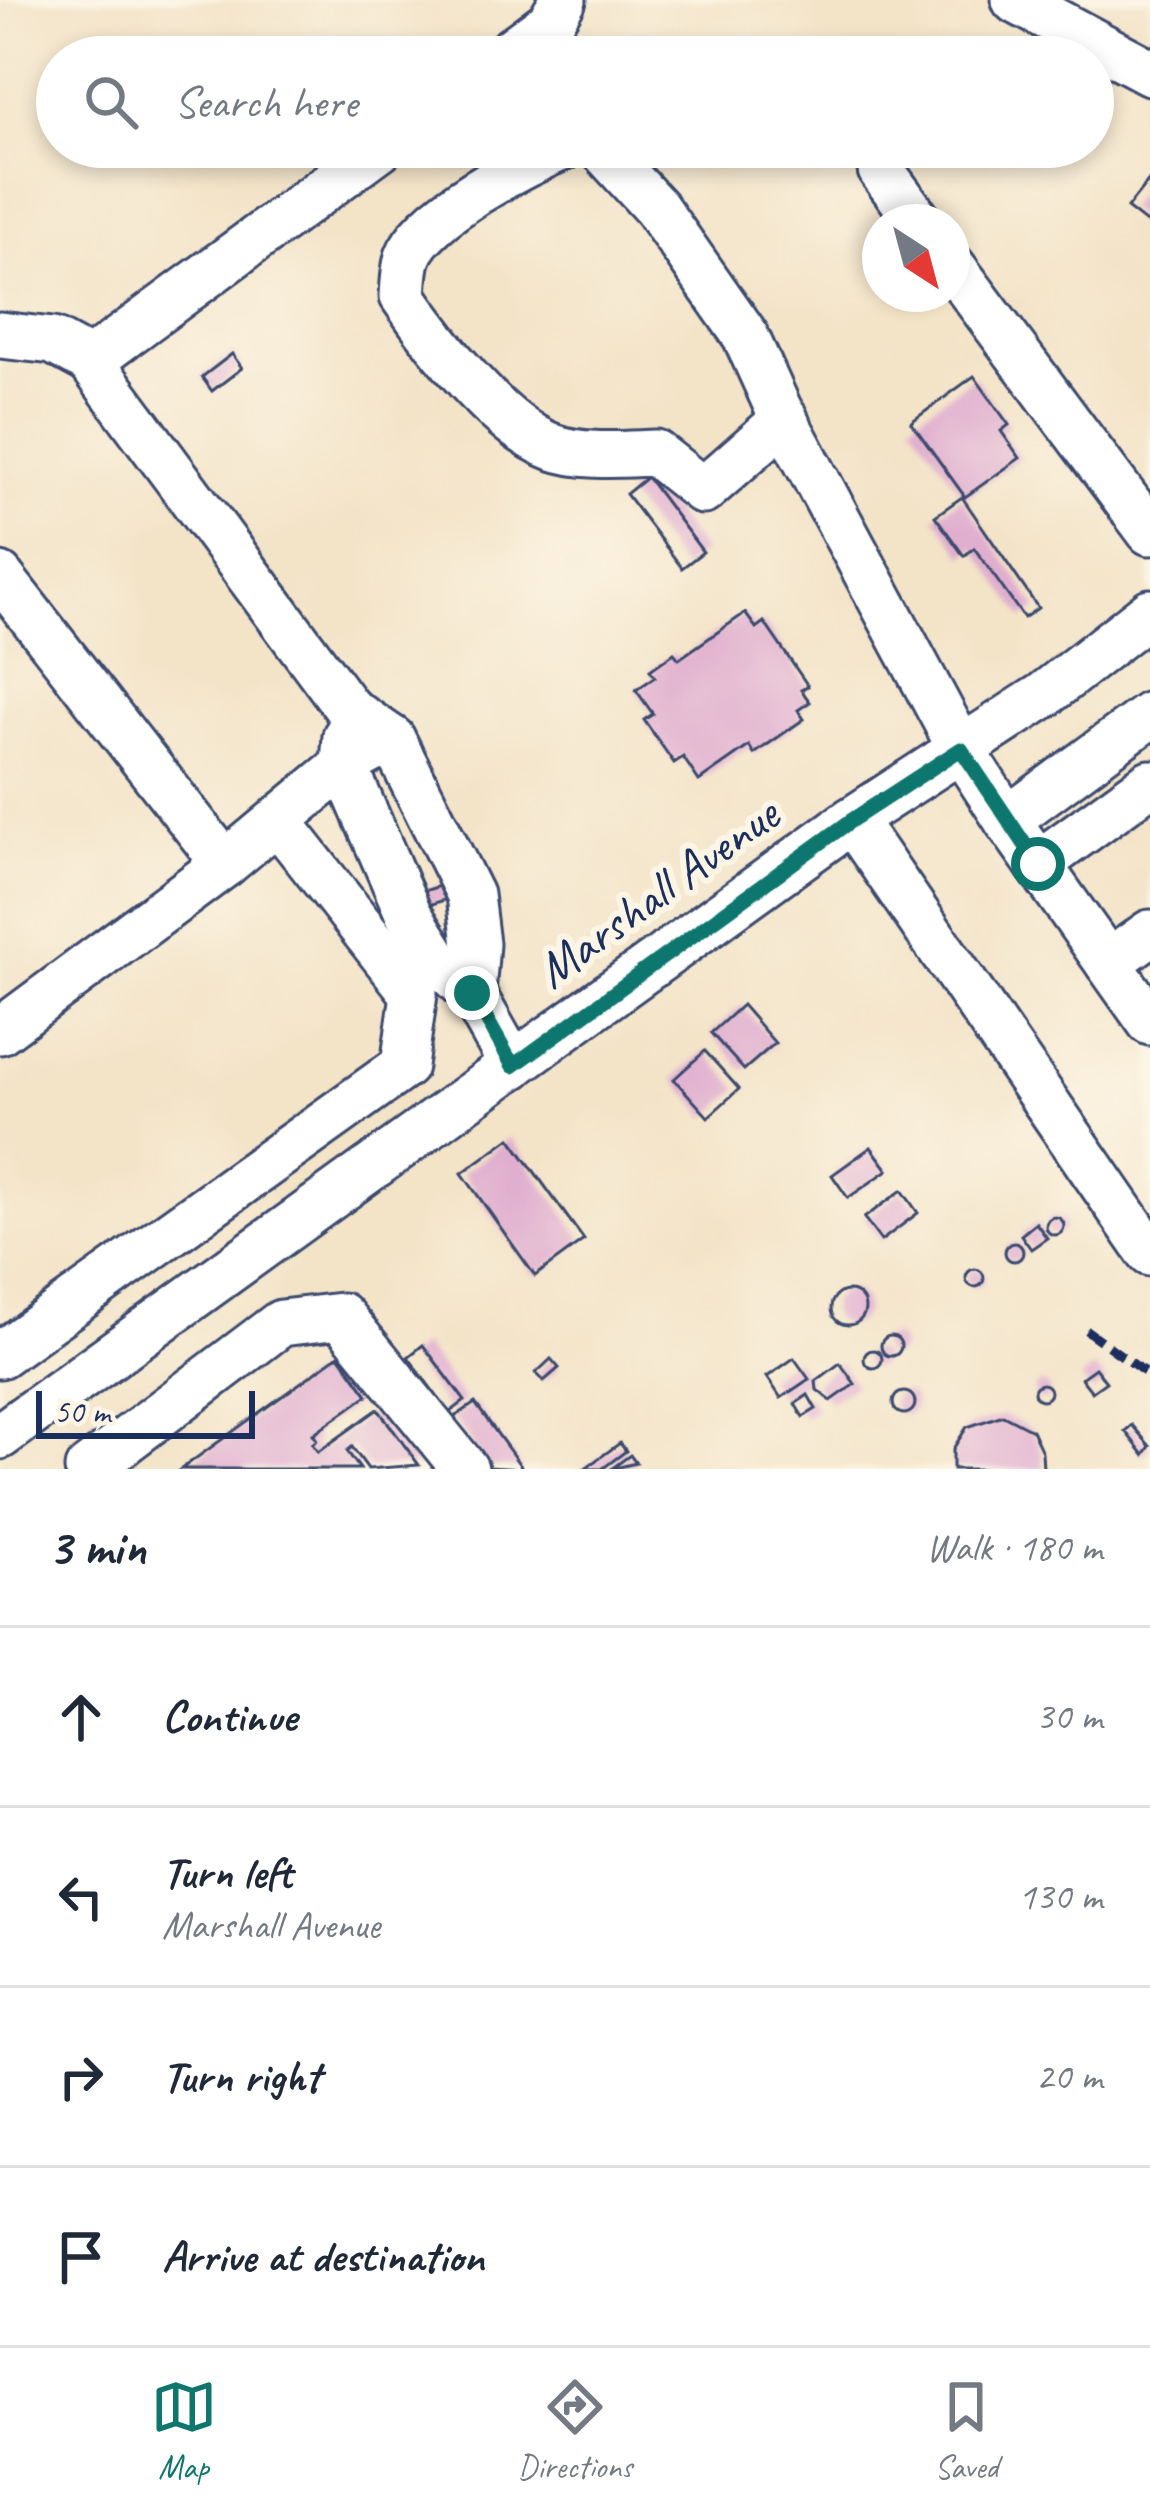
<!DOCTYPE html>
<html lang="en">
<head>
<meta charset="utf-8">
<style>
	:root { --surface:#fff; --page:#f2f2f3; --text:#1f2937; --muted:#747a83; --line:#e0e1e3; --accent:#0f766e }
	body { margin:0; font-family:Caveat,sans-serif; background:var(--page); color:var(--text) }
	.compass { position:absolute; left:862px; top:204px; width:108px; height:108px; border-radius:50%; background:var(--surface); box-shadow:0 6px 18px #0003; rotate:144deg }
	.scale { position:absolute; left:36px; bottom:30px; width:219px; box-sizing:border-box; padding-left:12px; border:6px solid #1b2f5e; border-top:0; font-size:33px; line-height:42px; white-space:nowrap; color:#1b2f5e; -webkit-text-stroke:9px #fcf5e5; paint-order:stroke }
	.stop { position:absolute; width:36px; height:36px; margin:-27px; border:9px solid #0f766e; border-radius:50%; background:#fff }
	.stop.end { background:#0f766e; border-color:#fff; box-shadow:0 3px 12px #0008 }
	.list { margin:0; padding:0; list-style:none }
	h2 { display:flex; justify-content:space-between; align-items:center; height:156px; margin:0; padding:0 48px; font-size:51px }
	h2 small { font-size:39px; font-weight:400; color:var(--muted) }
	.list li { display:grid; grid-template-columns:78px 1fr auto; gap:36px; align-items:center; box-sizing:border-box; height:180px; padding:0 48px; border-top:3px solid var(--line) }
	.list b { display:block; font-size:45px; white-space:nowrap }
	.list p { margin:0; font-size:39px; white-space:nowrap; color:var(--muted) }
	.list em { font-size:39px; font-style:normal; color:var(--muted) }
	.icon { flex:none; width:66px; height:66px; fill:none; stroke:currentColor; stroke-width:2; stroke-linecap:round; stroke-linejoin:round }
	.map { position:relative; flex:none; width:1150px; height:1469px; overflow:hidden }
	.search { position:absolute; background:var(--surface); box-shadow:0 6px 18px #0003; left:36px; right:36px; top:36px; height:132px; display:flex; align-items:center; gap:30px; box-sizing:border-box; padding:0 42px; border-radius:66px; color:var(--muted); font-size:45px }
	.sheet { height:876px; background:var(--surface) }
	nav { display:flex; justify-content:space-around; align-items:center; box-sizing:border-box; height:168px; border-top:3px solid var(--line); background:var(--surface); font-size:33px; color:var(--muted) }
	nav a { display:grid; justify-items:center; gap:6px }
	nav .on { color:var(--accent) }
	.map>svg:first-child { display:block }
</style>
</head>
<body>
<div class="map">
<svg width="1150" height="1469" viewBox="0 0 1150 1469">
	<rect width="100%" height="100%" fill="#fcf5e5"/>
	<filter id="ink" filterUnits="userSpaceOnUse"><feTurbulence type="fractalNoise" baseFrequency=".00833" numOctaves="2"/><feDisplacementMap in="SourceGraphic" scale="24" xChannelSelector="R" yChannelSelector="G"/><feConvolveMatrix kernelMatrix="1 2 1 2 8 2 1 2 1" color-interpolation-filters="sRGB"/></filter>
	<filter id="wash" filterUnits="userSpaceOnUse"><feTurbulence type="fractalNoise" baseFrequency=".004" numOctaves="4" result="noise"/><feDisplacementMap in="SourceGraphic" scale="48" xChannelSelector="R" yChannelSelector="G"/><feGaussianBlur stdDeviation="2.7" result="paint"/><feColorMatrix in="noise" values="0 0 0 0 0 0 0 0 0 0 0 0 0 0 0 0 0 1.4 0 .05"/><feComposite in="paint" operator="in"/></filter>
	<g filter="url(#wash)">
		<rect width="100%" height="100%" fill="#f3e3c7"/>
		<g id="blocks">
			<!-- building -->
			<g fill="#e0aecf">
				<path d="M 1150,179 L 1150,226 L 1127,208 Z"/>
				<path d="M 232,354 L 242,368 L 212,391 L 202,377 Z"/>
				<path d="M 974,376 L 1009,425 L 1001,431 L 1020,458 L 965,497 L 911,422 Z"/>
				<path d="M 647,477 L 703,552 L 682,568 L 626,494 Z"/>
				<path d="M 962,497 L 1038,608 L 1024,618 L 974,548 L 964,556 L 935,516 Z"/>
				<path d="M 745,613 L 756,628 L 764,622 L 808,686 L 801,690 L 810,702 L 798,710 L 804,719 L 754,754 L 749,746 L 699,781 L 683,757 L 674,763 L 644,720 L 653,714 L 636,690 L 655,677 L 650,670 L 674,653 L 679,659 Z"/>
				<path d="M 443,885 L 447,899 L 429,905 L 424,891 Z"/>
				<path d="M 742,1005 L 775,1043 L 744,1070 L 711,1033 Z"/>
				<path d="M 705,1051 L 739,1089 L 708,1117 L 674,1079 Z"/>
				<path d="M 510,1138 L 584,1240 L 535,1276 L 462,1173 Z"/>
				<path d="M 871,1147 L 888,1170 L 848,1198 L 832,1175 Z"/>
				<path d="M 902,1190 L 918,1213 L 881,1241 L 864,1218 Z"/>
				<circle cx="1055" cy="1226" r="9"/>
				<path d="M 1036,1223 L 1047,1238 L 1031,1249 L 1021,1235 Z"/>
				<circle cx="1014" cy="1252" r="9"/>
				<circle cx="975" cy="1278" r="9"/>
				<circle cx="848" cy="1308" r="17"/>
				<circle cx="891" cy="1346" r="10"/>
				<path d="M 423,1345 L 465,1401 L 449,1413 L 408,1357 Z"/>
				<circle cx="873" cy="1359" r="9"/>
				<path d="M 339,1355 L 368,1395 L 313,1434 L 317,1440 L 312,1444 L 318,1452 L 378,1409 L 419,1465 L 368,1469 L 352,1447 L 347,1451 L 360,1469 L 181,1469 Z"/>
				<path d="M 794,1358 L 809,1379 L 781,1398 L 767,1377 Z"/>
				<path d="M 551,1359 L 559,1368 L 544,1381 L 536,1373 Z"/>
				<path d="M 840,1363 L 855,1384 L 831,1401 L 817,1390 L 816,1381 Z"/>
				<path d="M 1095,1368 L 1106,1382 L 1092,1392 L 1081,1378 Z"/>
				<circle cx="1042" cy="1392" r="8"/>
				<circle cx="904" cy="1403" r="11"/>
				<path d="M 808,1395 L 816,1409 L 803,1417 L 795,1404 Z"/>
				<path d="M 475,1403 L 523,1469 L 488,1467 L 465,1434 L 453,1418 Z"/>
				<path d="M 1003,1415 L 1032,1430 L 1042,1452 L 1043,1469 L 953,1469 L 953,1449 L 967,1427 Z"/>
				<path d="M 1132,1425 L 1150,1446 L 1144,1455 L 1125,1431 Z"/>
				<path d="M 620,1443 L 626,1451 L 602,1469 L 584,1469 Z"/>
				<path d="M 630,1455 L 636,1463 L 611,1469 Z"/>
			</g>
		</g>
	</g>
	<g filter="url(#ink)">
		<use href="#blocks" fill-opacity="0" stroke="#3b4a6e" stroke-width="3"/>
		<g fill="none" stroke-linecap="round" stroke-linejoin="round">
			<defs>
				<g id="minor">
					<path d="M 1015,0 L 1150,72"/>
					<path d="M 503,57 L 550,22 L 563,0"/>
					<path d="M 564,147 C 523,163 423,215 408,257 C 404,269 404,284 403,296 C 434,342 499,427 553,447 C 583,458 623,454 655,453 L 703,491 L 785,419"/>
					<path d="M 600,147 L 656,208 L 745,335 L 778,408 L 961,749 L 1007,820 L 1150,715"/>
					<path d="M 881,170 L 919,222"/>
					<path d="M 952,266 L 1150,532"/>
					<path d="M 0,335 L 53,341 L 90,361 L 348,709 L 392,739 L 470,895 L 476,944 L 472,993"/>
					<path d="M 90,361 L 381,147"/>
					<path d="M 0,576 L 225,864"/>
					<path d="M 346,736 L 344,765 L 409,915 L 436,958 L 472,993 L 513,1066"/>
					<path d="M 852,820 L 1150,1253"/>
					<path d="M 1007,820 L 1150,1022"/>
					<path d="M 1038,864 L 1150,783"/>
					<path d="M 1108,963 L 1150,933"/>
					<path d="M 0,1031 L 225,864 L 344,765 L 392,739"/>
					<path d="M 0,1355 L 404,1066 L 414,994 L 278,821"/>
					<path d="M 0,1436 L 852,820 L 1044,695 L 1150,612"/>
					<path d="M 88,1469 L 281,1323 L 341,1316 L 465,1469"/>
				</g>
			</defs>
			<!-- minor casing -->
			<use href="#minor" stroke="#3b4a6e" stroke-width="51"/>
			<!-- minor -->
			<use href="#minor" stroke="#fff" stroke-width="45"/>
			<!-- rail -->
			<path stroke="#1b2f5e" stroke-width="9" stroke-dasharray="18 9" stroke-linecap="butt" d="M 1086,1330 L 1150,1376"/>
		</g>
	</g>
	<g fill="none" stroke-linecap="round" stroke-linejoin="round" filter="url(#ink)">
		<!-- route -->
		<path stroke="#0f766e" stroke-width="15" d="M 472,993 L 513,1066 L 852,820 L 961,749 L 1038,864"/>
	</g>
	<g text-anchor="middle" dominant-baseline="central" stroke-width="12" stroke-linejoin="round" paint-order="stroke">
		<!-- street labels -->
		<g font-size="51" fill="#1b2f5e" stroke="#fcf5e5">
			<text transform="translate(657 892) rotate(-36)">Marshall Avenue</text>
		</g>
	</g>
</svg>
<svg class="compass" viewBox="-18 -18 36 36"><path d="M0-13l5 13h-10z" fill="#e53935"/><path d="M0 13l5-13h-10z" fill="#747a83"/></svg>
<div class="scale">50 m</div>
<div class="stop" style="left:1038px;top:864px"></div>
<div class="stop end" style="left:472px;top:993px"></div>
<div class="search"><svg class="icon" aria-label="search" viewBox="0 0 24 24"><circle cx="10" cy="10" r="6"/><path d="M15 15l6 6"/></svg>Search here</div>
</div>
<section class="sheet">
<h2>3 min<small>Walk · 180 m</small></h2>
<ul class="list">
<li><svg class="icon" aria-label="ahead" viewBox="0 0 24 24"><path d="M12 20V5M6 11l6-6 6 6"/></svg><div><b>Continue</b></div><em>30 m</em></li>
<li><svg class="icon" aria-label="left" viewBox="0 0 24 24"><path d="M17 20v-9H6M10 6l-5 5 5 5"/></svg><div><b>Turn left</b><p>Marshall Avenue</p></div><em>130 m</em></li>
<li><svg class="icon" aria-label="right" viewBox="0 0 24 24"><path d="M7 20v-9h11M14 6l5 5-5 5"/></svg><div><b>Turn right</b></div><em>20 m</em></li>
<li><svg class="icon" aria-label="arrive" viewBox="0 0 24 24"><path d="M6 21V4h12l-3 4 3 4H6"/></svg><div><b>Arrive at destination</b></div></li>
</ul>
</section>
<nav>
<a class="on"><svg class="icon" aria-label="map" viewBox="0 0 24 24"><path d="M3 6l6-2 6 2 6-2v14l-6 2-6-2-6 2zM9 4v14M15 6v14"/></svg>Map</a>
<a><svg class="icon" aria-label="directions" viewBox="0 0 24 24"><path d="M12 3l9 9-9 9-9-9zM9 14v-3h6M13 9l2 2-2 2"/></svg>Directions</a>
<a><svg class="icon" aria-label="saved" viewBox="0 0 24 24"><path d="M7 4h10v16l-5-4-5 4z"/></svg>Saved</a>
</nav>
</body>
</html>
